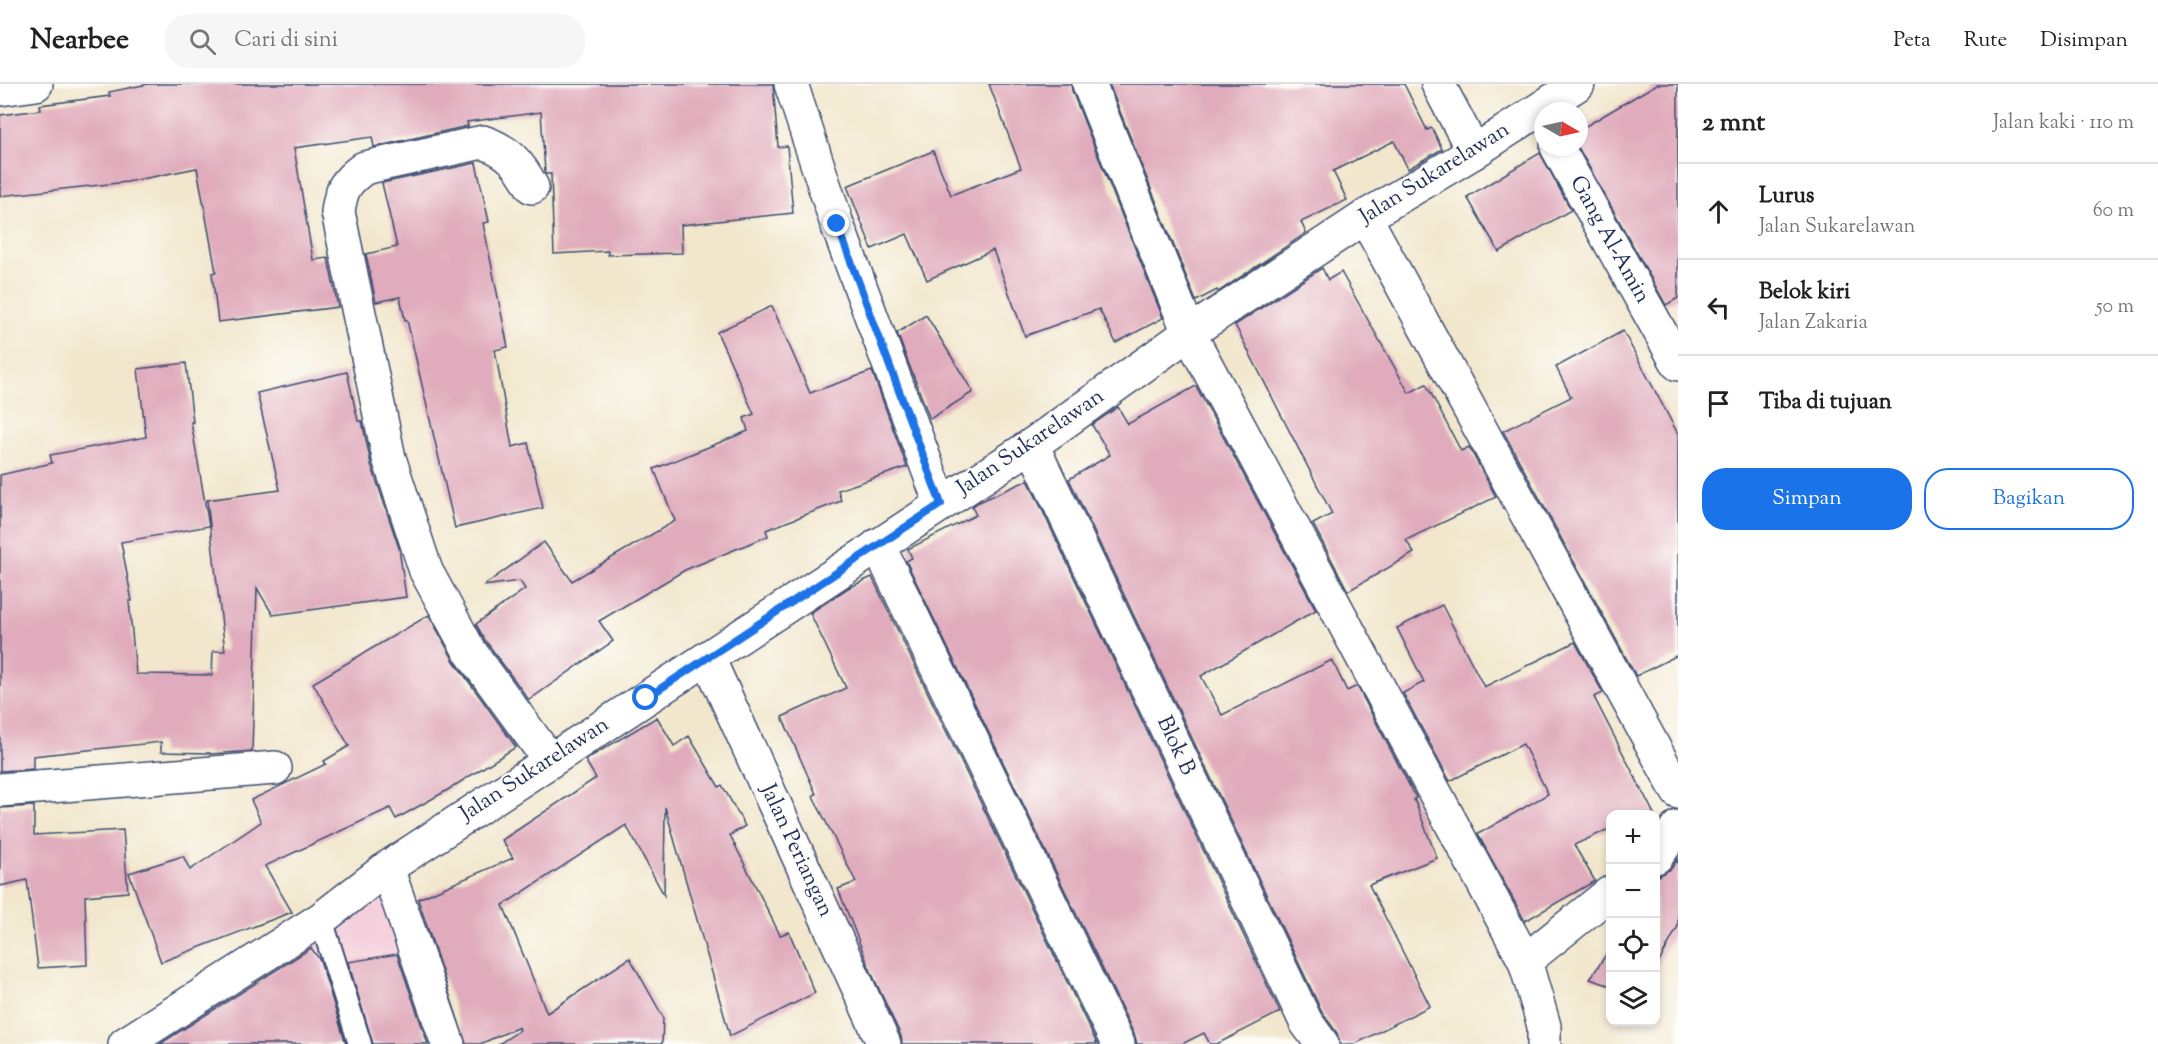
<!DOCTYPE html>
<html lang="id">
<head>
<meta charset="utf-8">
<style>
	:root { --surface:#fff; --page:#f6f6f6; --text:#222; --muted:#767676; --line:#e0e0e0; --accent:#1a73e8 }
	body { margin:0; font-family:"Sorts Mill Goudy",serif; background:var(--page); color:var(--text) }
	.controls { position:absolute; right:18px; bottom:18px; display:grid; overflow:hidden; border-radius:12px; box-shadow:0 3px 9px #0003 }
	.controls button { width:54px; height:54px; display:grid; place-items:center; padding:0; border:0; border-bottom:2px solid var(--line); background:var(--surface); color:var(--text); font:30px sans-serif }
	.compass { position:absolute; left:1534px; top:18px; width:54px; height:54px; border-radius:50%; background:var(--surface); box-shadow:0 3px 9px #0003; rotate:99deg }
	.stop { position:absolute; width:18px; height:18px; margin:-14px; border:4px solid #1a73e8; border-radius:50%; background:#fff }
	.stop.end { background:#1a73e8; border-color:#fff; box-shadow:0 2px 6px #0008 }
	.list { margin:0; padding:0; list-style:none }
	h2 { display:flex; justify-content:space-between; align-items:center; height:78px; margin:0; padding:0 24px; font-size:26px }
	h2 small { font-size:20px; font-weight:400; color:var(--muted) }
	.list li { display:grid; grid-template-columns:39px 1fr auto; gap:18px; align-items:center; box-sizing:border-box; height:96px; padding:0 24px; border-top:2px solid var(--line) }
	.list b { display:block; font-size:22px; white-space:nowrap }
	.list p { margin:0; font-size:20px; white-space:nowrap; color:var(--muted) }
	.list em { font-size:20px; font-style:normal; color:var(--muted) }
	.actions { display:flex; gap:12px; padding:18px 24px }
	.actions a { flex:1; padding:14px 0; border:2px solid var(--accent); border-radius:24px; text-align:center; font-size:21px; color:var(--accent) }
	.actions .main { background:var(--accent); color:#fff }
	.icon { flex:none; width:33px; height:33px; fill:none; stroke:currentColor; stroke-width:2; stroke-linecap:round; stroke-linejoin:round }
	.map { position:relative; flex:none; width:1678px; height:960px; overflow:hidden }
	header { display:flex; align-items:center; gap:36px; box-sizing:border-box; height:84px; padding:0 30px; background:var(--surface); border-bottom:2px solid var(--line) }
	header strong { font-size:28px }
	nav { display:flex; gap:33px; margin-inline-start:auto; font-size:21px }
	.search { width:420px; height:54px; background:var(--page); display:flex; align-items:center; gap:15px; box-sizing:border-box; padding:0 21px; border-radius:24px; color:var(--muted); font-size:22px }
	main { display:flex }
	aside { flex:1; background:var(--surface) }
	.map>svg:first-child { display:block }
</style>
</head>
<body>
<header>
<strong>Nearbee</strong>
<div class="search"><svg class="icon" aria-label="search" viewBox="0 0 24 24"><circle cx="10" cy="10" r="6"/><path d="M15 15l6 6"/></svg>Cari di sini</div>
<nav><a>Peta</a><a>Rute</a><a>Disimpan</a></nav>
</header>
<main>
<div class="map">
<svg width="1678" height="960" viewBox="0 0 1678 960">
	<rect width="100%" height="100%" fill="#fdfcf7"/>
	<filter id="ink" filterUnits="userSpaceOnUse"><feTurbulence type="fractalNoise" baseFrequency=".0167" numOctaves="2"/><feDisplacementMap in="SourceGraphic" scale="12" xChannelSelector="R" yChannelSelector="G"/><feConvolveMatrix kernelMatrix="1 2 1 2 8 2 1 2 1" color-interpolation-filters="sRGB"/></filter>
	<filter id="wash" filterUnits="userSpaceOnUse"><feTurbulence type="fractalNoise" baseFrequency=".008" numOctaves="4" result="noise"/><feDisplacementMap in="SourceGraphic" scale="24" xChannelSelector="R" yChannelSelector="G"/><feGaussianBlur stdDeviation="1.35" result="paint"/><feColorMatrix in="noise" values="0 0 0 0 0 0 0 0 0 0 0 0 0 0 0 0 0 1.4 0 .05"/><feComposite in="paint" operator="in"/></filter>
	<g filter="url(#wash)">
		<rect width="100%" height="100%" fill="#f2e7cd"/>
		<!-- built -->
		<path fill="#f4cfdc" d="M 386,805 L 411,960 L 148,960 Z"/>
		<g id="blocks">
			<!-- building -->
			<g fill="#e0abbc">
				<path d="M 148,0 L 773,0 L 778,63 L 787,62 L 793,129 L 681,141 L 682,169 L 608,171 L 608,167 L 554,170 L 551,90 L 546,90 L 545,88 L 541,28 L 467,38 L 468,42 L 374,63 L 372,53 L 294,64 L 313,176 L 328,174 L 338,223 L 218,238 L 212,189 L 216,188 L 197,84 L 127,98 L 0,112 L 0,31 L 41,26 L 40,21 L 110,12 L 109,8 Z"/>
				<path d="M 989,0 L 1071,0 L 1072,7 L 1163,234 L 1116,259 L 1099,225 L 1025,252 L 993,166 L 927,196 L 907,150 L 872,165 L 847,102 L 933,67 L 951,111 L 1021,84 Z"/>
				<path d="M 1109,0 L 1404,0 L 1427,46 L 1432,44 L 1442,65 L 1408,85 L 1394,57 L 1333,87 L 1347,116 L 1301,138 L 1306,149 L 1218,208 L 1217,206 L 1196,217 Z"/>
				<path d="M 1657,0 L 1678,0 L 1678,214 L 1666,221 L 1578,63 L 1579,46 Z"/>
				<path d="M 1540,69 L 1571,126 L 1499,168 L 1467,113 Z"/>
				<path d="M 476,79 L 489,138 L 483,139 L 508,263 L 495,266 L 512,363 L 528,359 L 543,424 L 455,444 L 407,236 L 405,236 L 400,213 L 376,218 L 366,170 L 397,163 L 382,99 Z"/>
				<path d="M 1322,184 L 1328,196 L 1341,188 L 1409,309 L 1426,300 L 1461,367 L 1469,363 L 1496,413 L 1406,456 L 1414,469 L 1348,507 L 1313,440 L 1332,430 L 1235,241 Z"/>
				<path d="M 772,222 L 810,309 L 872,287 L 907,383 L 838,406 L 841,417 L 766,446 L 768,452 L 685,486 L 599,537 L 613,557 L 529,616 L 485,556 L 476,540 L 525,505 L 520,497 L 483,502 L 544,458 L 572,497 L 675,437 L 654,385 L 748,347 L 744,334 L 754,330 L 717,248 Z"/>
				<path d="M 926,231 L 973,308 L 930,335 L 897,249 Z"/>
				<path d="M 1623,247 L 1678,350 L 1678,571 L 1636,592 L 1503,347 L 1571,313 L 1556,283 Z"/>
				<path d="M 186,279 L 193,338 L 191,338 L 209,442 L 121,458 L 132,517 L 129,517 L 136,590 L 212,591 L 213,567 L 225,567 L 207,416 L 280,406 L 257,309 L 347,288 L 358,337 L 362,337 L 371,380 L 399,464 L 406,513 L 273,531 L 257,504 L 252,667 L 210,670 L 210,669 L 161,668 L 161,658 L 33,672 L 33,685 L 0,687 L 0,391 L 52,379 L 50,371 L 146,353 L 138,285 Z"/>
				<path d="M 1196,302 L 1316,526 L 1201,592 L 1222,631 L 1332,576 L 1347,607 L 1357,602 L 1416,714 L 1414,715 L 1437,774 L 1369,801 L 1430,922 L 1355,960 L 1340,960 L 1337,949 L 1322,928 L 1069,395 L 1110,371 L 1092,341 L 1118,323 L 1128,340 Z"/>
				<path d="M 1028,396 L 1280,928 L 1217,960 L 1210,960 L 1204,949 L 1182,960 L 1137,960 L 1135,952 L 906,477 L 912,474 L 908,465 L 976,431 L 972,423 L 977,419 Z"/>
				<path d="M 872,493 L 1097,960 L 902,960 L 901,952 L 872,890 L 838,805 L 856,798 L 813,712 L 816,710 L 782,633 L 846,604 L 810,529 L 848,504 Z"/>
				<path d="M 1442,521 L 1484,603 L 1575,558 L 1603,609 L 1594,613 L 1654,730 L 1611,730 L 1611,744 L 1574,761 L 1595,797 L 1525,837 L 1478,750 L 1548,710 L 1523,660 L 1450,697 L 1403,609 L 1424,598 L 1397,544 Z"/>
				<path d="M 429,531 L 454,577 L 516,663 L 446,707 L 396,735 L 390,724 L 265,782 L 292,828 L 161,878 L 129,789 L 183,772 L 190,786 L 261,738 L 251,716 L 326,680 L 324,677 L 349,662 L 313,599 Z"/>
				<path d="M 657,633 L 674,662 L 689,652 L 719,703 L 722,701 L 745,742 L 730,751 L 780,851 L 789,848 L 815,909 L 730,952 L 665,723 L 664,811 L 626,741 L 503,821 L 547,929 L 630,874 L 663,933 L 662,960 L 499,960 L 520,946 L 519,943 L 480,960 L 466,960 L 418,815 L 513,774 L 502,756 L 596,694 L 585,676 Z"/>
				<path d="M 34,722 L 34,751 L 123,746 L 128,808 L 85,812 L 87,881 L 38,884 L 27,796 L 0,802 L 0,724 Z"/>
				<path d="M 1678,775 L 1678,842 L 1656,884 L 1656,793 L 1671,785 Z"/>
				<path d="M 1611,863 L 1611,902 L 1590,895 Z"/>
				<path d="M 311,864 L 320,876 L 346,960 L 160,960 Z"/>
				<path d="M 397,870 L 428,960 L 373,960 L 348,878 Z"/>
			</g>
		</g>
	</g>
	<g filter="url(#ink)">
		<use href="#blocks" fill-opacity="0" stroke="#3b4b6f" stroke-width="1.5"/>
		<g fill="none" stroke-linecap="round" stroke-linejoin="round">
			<defs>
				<path id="service" d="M 321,835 L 360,960"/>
				<g id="minor">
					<path d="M 791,0 L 837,140 L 941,420"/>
					<path d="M 1089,0 L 1189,249 L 1525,877"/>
					<path d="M 1438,0 L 1474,68"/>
					<path d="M 0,5 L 36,0"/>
					<path d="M 1557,63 L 1678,280"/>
					<path d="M 532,103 C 519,79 509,67 483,58 L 364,84 C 345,98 341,105 338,128 L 389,374 L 426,487 L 469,566 L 550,677"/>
					<path d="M 1365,133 L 1678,708"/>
					<path d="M 1032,361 L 1306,938 L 1322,960"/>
					<path d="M 878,461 L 1118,960"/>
					<path d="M 708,574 L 884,960"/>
					<path d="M 0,706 L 275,684"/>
					<path d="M 1656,773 L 1678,743"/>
					<path d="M 387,784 L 448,960"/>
					<path d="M 125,960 L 321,835 L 387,784 L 1032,361 L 1189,249 L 1365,133 L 1474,68 L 1578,0"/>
					<path d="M 1544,960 L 1544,942 L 1525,877 L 1610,809"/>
				</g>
			</defs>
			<!-- service casing -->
			<use href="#service" stroke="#3b4b6f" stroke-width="26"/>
			<!-- minor casing -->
			<use href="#minor" stroke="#3b4b6f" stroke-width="36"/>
			<!-- service -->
			<use href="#service" stroke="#fff" stroke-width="22"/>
			<!-- minor -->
			<use href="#minor" stroke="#fff" stroke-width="33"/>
		</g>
	</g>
	<g fill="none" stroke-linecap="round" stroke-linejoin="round" filter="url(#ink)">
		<!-- route -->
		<path stroke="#1a73e8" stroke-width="8" d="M 646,614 L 941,420 L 837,140"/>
	</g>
	<g text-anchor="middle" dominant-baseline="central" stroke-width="4.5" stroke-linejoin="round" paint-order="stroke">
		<!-- street labels -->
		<g font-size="22" fill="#1b2f5e" stroke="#fdfcf7">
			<text transform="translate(1435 90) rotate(-32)">Jalan Sukarelawan</text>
			<text transform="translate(1609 156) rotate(61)">Gang Al-Amin</text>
			<text transform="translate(1031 359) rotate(-34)">Jalan Sukarelawan</text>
			<text transform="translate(1175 662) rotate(65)">Blok B</text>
			<text transform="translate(535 686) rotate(-33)">Jalan Sukarelawan</text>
			<text transform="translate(796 767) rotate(65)">Jalan Periangan</text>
		</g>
	</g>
</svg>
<div class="controls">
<button>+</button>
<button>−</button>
<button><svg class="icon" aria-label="locate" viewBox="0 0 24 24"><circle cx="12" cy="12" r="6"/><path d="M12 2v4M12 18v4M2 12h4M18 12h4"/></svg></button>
<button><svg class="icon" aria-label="layers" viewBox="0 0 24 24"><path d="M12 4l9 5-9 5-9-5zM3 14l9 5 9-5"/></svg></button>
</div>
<svg class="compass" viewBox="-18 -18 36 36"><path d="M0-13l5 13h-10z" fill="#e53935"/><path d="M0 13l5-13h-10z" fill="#767676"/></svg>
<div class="stop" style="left:646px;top:614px"></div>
<div class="stop end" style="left:837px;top:140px"></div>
</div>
<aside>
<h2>2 mnt<small>Jalan kaki · 110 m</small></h2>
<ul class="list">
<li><svg class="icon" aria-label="ahead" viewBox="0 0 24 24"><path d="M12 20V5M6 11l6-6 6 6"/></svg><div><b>Lurus</b><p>Jalan Sukarelawan</p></div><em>60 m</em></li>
<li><svg class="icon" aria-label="left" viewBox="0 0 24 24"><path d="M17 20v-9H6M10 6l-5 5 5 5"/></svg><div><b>Belok kiri</b><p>Jalan Zakaria</p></div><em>50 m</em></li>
<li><svg class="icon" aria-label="arrive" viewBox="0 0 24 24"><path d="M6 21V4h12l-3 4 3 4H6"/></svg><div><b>Tiba di tujuan</b></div></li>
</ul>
<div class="actions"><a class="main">Simpan</a><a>Bagikan</a></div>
</aside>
</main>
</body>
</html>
